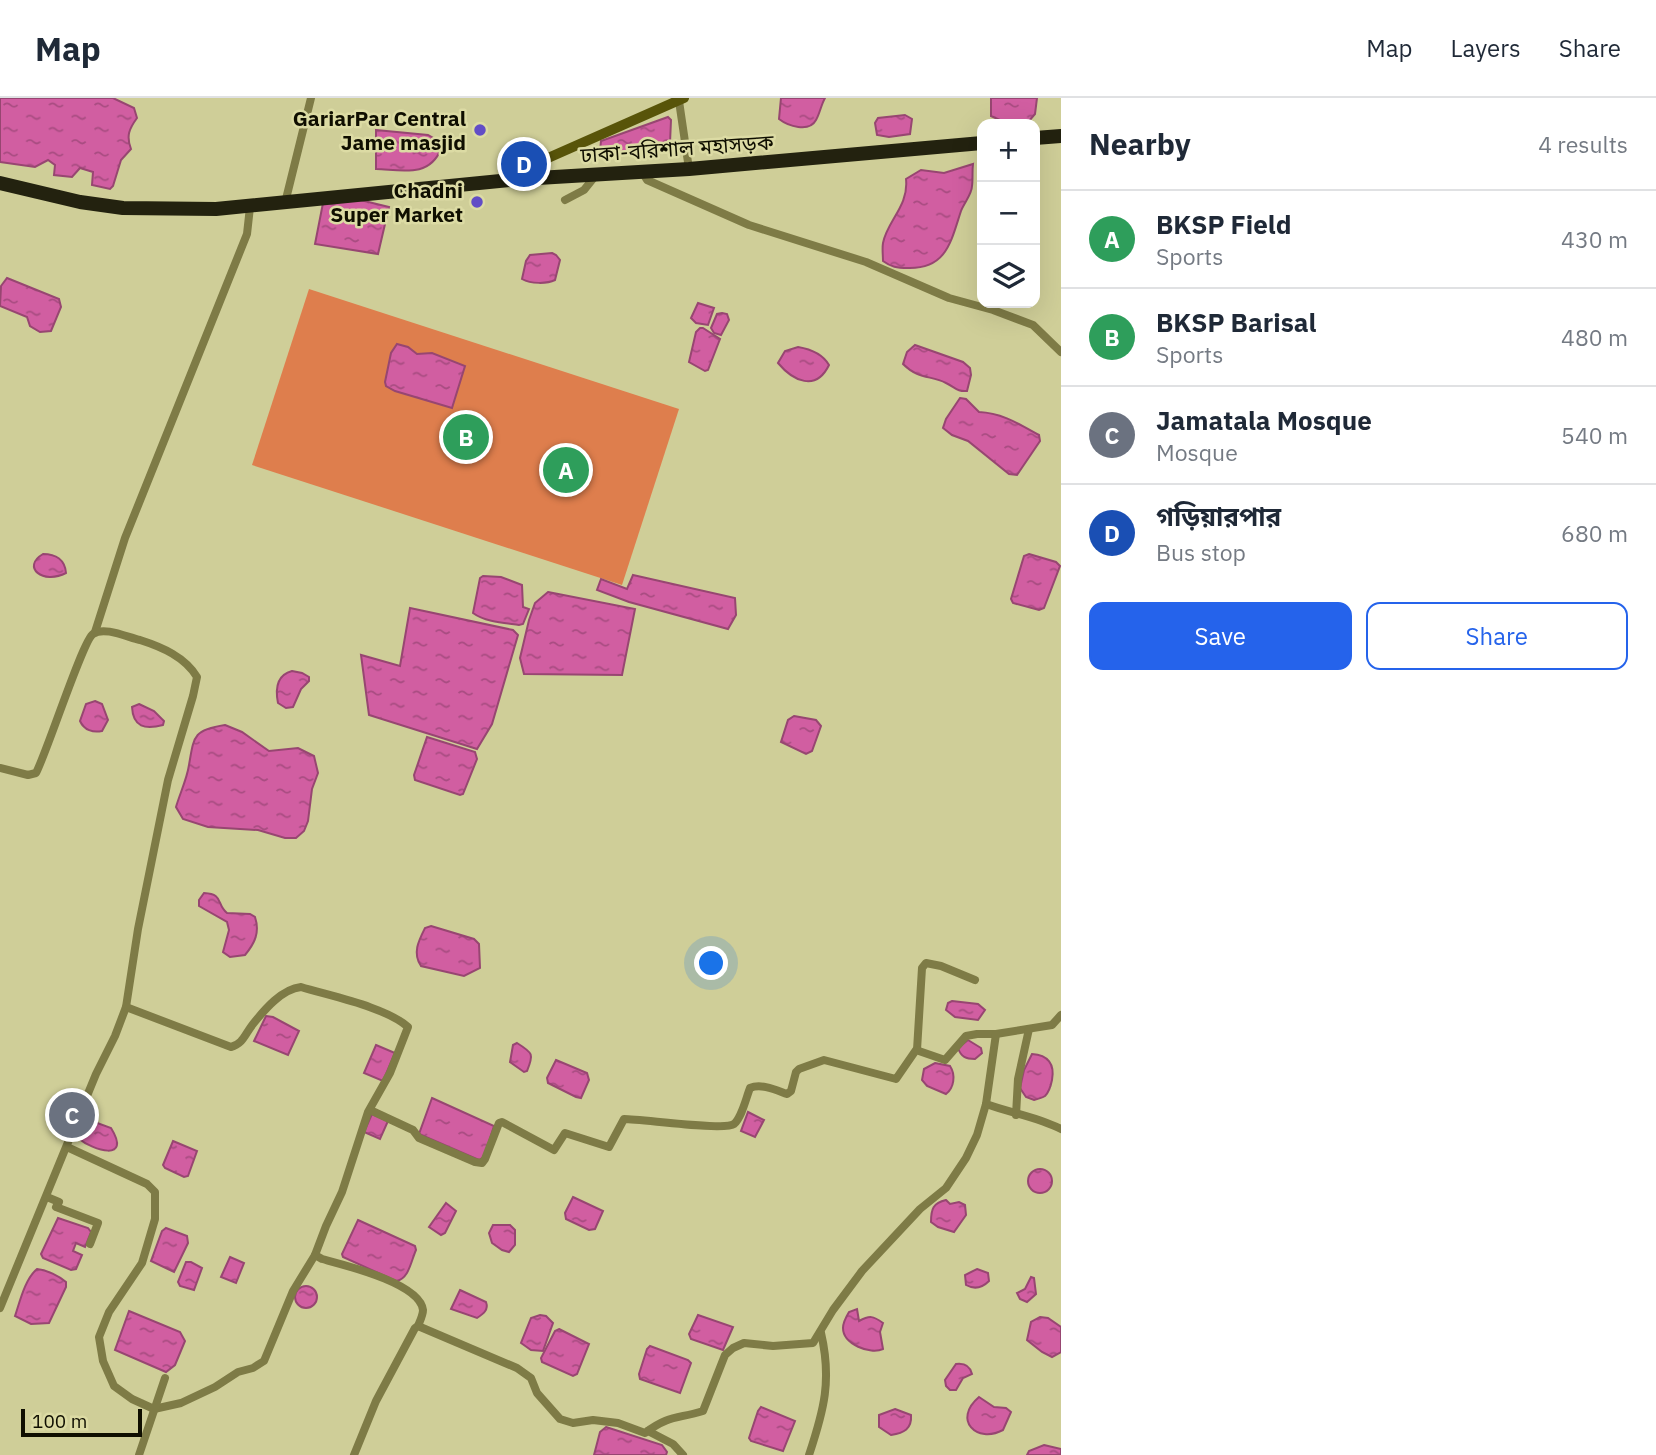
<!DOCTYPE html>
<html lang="en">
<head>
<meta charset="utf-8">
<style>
	:root { --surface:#fff; --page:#f6f6f7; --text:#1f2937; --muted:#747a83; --line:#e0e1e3; --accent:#2563eb }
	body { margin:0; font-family:"IBM Plex Sans","Noto Sans Bengali",sans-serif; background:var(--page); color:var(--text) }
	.controls { position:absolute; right:21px; top:21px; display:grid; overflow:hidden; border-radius:14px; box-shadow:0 7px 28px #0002 }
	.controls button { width:63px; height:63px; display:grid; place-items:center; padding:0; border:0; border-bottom:2px solid var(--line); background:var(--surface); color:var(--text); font:35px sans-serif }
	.scale { position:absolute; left:21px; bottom:18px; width:121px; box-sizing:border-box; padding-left:7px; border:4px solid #0f0e00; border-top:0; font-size:19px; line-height:24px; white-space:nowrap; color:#0f0e00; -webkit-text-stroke:5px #dcdba4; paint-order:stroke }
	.you { position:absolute; left:712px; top:866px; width:24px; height:24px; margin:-18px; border:5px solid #fff; border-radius:50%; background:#1a73e8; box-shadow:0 0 0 10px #1a73e833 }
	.badge { display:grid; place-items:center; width:46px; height:46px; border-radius:50%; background:var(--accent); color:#fff; font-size:23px; font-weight:700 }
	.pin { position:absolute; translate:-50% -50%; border:4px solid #fff; box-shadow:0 2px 7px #0006 }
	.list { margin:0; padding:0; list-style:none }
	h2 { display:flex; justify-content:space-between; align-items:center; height:91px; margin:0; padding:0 28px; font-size:30px }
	h2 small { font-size:23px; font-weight:400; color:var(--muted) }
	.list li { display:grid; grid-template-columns:46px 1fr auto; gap:21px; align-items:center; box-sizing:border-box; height:98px; padding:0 28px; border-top:2px solid var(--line) }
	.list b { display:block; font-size:26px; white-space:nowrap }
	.list p { margin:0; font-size:23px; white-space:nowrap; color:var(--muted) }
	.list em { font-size:23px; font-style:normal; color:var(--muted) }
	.actions { display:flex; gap:14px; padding:21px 28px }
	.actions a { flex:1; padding:16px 0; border:2px solid var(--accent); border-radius:14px; text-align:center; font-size:24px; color:var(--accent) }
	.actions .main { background:var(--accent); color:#fff }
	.icon { flex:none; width:38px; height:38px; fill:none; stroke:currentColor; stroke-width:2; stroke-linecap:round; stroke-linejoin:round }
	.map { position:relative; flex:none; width:1061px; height:1357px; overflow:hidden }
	header { display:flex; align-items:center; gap:42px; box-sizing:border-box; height:98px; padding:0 35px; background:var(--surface); border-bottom:2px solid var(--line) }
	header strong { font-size:33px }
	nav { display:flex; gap:38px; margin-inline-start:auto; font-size:24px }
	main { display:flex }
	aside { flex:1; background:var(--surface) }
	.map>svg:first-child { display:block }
</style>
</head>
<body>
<header>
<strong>Map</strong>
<nav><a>Map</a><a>Layers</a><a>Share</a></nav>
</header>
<main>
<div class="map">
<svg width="1061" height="1357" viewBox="0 0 1061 1357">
	<defs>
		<pattern id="water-ripples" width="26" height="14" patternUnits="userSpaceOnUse" patternTransform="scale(1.75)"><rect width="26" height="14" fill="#d15ea1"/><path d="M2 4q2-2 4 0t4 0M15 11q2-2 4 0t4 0" fill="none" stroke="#a84c81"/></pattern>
	</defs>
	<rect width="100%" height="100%" fill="#cfce98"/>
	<!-- green -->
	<path fill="#de7e4d" d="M 309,191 L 679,311 L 622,487 L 252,367 Z"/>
	<!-- water -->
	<g fill="url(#water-ripples)" stroke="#974671" stroke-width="2">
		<path d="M 0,0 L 113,0 L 134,10 L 137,20 C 129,31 126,38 131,51 L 121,62 L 113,88 L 110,91 L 92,87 L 93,74 L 80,70 L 72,79 L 54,77 L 55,67 L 48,62 L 35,69 L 0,64 Z"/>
		<path d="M 781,0 L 825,0 C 821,7 820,15 816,22 C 809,35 788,28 779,21 Z"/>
		<path d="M 991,0 L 1037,0 L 1035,16 L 1029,23 L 1002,23 L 991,18 Z"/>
		<path d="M 905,17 L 912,21 L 910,36 L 889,39 L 877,37 L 875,25 L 878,20 Z"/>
		<path d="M 668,19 L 671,22 L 670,45 L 608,60 L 603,59 L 600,53 L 601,43 Z"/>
		<path d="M 376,32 L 428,37 L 435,41 L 441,51 C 429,80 402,72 376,71 Z"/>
		<path d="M 973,66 C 972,74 973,81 972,88 C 972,96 964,105 961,113 C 951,143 947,171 908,170 C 897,170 891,169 883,163 C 883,157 882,151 883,145 C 887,123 909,108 906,81 L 921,72 L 944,75 Z"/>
		<path d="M 344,98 L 389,109 L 378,156 L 315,146 L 323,105 Z"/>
		<path d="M 552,155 L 556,157 L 560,162 L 555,182 C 547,186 531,186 522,181 L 526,163 L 530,157 Z"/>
		<path d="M 7,180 L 59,201 L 61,209 L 51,233 L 40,234 L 30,228 L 27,219 L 0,208 L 1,188 Z"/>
		<path d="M 698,205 L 714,210 L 708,227 L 696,225 L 691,220 Z"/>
		<path d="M 722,215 L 727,216 L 729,222 L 721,237 L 714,235 L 711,230 L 717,216 Z"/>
		<path d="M 703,230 L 720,241 L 708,272 L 705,273 L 689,264 L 696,234 L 700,230 Z"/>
		<path d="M 397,246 L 408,249 L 417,256 L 432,255 L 465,268 L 452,310 L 395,293 L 386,288 L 385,284 L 391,255 Z"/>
		<path d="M 915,247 L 963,264 L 970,270 L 971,277 L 967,293 C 957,294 955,289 946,285 C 931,277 919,282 903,266 L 907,254 Z"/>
		<path d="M 798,249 C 810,251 822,255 829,267 C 816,294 793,283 778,265 L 785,253 Z"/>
		<path d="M 960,300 L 966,301 L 979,314 C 1002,315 1019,326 1039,337 L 1040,343 L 1017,377 L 1009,376 L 968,343 L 952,337 L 943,330 L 946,321 Z"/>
		<path d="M 43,456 C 56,456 65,462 66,475 C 43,487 21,469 43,456 Z"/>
		<path d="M 1029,456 L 1056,464 L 1060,468 L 1044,510 L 1039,512 L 1013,505 L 1011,501 L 1024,458 Z"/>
		<path d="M 633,477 L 735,500 L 736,517 L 728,531 L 629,504 L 597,492 L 601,481 L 627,491 Z"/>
		<path d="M 483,478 L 501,479 L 522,487 L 523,509 L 529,511 L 523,526 L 519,527 C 505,525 485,524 473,515 L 480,480 Z"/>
		<path d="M 548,494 L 635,511 L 622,577 L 524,576 L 520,560 L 529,522 L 535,505 Z"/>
		<path d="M 410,510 L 513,532 L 518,537 L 492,626 L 477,651 L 369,617 L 361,557 L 400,568 Z"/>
		<path d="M 292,573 L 302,575 L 309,579 L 309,583 L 301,591 L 293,609 L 286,610 L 278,605 C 275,590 277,577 292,573 Z"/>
		<path d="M 95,603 L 102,606 L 108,622 L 102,633 C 93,635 84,632 80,623 L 86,606 Z"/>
		<path d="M 139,606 L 154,613 L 164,623 L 163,627 C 145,632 133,629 132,609 Z"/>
		<path d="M 794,618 L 816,622 L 821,628 L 812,653 L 806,656 L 781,644 L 788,622 Z"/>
		<path d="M 225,627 L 242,634 L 269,653 L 298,650 L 314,658 L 318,675 L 312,691 L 308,723 L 304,733 L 296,740 L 285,740 L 258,732 L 208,729 L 183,721 L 176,709 C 180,695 187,681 189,667 C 194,638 193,632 225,627 Z"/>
		<path d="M 427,639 L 475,654 L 477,661 L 463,696 L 460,697 L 415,682 L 414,677 Z"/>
		<path d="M 204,795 C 224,796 216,806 227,815 L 250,816 L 255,819 C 260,834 255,845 245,857 L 230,859 L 223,854 L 229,832 L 227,824 L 199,808 L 199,802 Z"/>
		<path d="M 431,828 L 474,841 L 479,846 L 480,870 L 464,878 L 421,868 C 412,855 419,842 425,830 Z"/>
		<path d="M 952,903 L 978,906 L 985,912 L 978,922 L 955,919 L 946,912 L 948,905 Z"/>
		<path d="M 266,918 L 273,919 L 299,933 L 288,957 L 254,943 Z"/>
		<path d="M 968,942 L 981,950 L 982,955 L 975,961 C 966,961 961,959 958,950 Z"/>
		<path d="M 517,945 C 533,955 534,956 527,973 L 524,974 L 510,964 L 513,947 Z"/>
		<path d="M 376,947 L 395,955 L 383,983 L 364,975 Z"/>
		<path d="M 1032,956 C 1048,957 1055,966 1052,982 C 1051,987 1049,994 1045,998 C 1042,1000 1038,1001 1034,1002 L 1026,999 L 1020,990 L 1024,972 Z"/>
		<path d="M 556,962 L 587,975 L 589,982 L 581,1000 L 576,999 L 548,985 L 547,980 Z"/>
		<path d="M 935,965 L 950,968 C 956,977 954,990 946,996 L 927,988 L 922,982 L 924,971 Z"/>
		<path d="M 432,1000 L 494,1028 L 484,1059 L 479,1062 L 419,1036 Z"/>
		<path d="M 748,1014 L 764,1022 L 755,1039 L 741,1033 Z"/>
		<path d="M 372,1016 L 388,1023 L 380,1041 L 364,1034 Z"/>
		<path d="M 89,1022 L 111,1030 C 132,1064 93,1053 78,1040 L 82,1027 Z"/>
		<path d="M 173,1043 L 197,1053 L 188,1078 L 184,1079 L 165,1070 L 163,1067 Z"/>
		<circle cx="1040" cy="1083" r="12"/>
		<path d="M 573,1099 L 603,1113 L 595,1131 L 589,1132 L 566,1121 L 565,1115 Z"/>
		<path d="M 946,1102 L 950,1106 L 959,1104 L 965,1107 L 966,1117 L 954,1134 L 938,1129 L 931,1124 C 931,1111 933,1105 946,1102 Z"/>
		<path d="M 446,1105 L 456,1113 L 445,1135 L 441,1137 L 429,1129 Z"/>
		<path d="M 58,1120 L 88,1130 L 91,1134 L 85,1149 L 76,1145 L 73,1153 L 82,1157 L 76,1171 L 71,1172 L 43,1160 L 41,1156 Z"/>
		<path d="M 358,1122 L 415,1148 L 416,1152 C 411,1163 409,1181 396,1183 L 343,1159 L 342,1156 Z"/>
		<path d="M 493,1127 L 510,1127 L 515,1132 L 515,1147 L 509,1154 L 502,1152 L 492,1145 L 489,1135 Z"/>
		<path d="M 166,1130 L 187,1138 L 188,1145 L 174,1174 L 151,1163 L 162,1133 Z"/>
		<path d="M 230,1159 L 244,1165 L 236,1185 L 221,1179 Z"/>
		<path d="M 186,1164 L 191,1164 L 202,1170 L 194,1192 L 180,1188 L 178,1184 Z"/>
		<path d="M 37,1171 C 47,1172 59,1178 66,1184 L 66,1189 L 49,1225 L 31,1226 L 15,1218 C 20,1203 25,1181 37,1171 Z"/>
		<path d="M 977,1171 L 988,1175 L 989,1183 C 982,1190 975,1192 966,1187 L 965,1177 Z"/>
		<path d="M 1031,1179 L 1034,1180 L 1036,1196 L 1027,1204 L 1020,1201 L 1017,1195 L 1025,1191 Z"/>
		<circle cx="306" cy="1199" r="11"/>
		<path d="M 460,1192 L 486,1204 C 489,1212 483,1216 477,1220 L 451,1211 Z"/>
		<path d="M 857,1211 L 859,1223 C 870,1217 873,1218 883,1225 L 880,1234 L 883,1251 C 870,1257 843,1246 843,1230 C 843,1225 846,1219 849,1214 Z"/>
		<path d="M 129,1213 L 180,1234 L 185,1243 L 175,1267 L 166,1274 L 115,1252 Z"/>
		<path d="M 540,1217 L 546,1218 L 553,1225 L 543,1253 L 531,1252 L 521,1245 L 531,1220 Z"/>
		<path d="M 698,1217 L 733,1229 L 723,1252 L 691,1241 L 689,1236 Z"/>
		<path d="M 1040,1219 L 1048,1220 L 1061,1229 L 1061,1254 L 1052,1259 L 1042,1254 L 1027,1242 L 1031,1224 Z"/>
		<path d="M 559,1231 L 589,1246 L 577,1276 L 573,1278 L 542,1264 L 541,1260 L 555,1233 Z"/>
		<path d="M 650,1248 L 688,1262 L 691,1265 L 680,1295 L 640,1281 L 639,1276 L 647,1251 Z"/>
		<path d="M 956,1266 C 964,1265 970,1268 972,1276 L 963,1280 L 956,1292 L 950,1292 L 946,1288 L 945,1282 Z"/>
		<path d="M 979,1299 L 994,1309 L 1006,1310 L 1011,1314 L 1003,1332 C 977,1346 952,1322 979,1299 Z"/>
		<path d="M 761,1309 L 795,1323 L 783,1353 L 751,1343 L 749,1340 L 758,1313 Z"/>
		<path d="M 895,1311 L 911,1317 C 912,1331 904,1335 891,1337 L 879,1329 L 879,1317 Z"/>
		<path d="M 606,1329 L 662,1347 L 667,1354 L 666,1357 L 594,1357 L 600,1334 Z"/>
		<path d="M 1044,1347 L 1061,1351 L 1061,1357 L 1027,1357 L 1029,1353 Z"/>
	</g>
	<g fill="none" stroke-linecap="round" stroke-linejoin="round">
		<!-- street -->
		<g stroke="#7e7b46" stroke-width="8">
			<path d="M 679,3 L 689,71"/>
			<path d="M 642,74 L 647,82 L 749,127 L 866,164 L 949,200 L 993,212 L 1033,227 L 1061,254"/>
			<path d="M 565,102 L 584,92 L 596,77"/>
			<path d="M 285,105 L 311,0"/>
			<path d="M 95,534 L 125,440 L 247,136 L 250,109"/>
			<path d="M 0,670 L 28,677 L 36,675 C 47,654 83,542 93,536 C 104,528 127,539 140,542 C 162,549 185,559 197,579 L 193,598 L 168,682 L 138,831 L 126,909 L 115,938 L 96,976 L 0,1210"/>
			<path d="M 126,909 L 231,949 C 243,946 245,936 253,926 C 265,911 282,891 301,889 C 330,898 386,909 408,929 L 390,975 L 368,1014 L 342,1094 L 326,1128 L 315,1157 L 322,1161 C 344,1167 420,1185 423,1212 C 423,1217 420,1223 418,1228"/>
			<path d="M 917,952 L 922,870 L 926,865 L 941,868 L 975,882"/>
			<path d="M 986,1006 C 1011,1015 1038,1019 1061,1031"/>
			<path d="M 370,1012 L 413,1032 L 419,1040 L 475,1064 L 482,1065 L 485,1061 L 499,1025 L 502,1024 L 554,1052 L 565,1035 L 609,1049 L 624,1021 C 642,1021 725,1033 734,1026 C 742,1019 746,1000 750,990 C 761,985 776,992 787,996 L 791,993 L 796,974 L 799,971 L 824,962 L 896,981 L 916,952 L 945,962 L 966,938 L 977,936 L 996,936 L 1052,927 L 1061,917"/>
			<path d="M 1016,1017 L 1018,981 L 1029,931"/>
			<path d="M 67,1049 L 147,1086 L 155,1094 L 155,1121 L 142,1165 L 109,1214 L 99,1239 L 103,1263 L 114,1288 L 132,1301 L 154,1311 L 181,1305 L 215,1289 L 238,1274 L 253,1270 L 264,1263 L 293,1193 L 315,1157"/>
			<path d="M 47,1099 L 59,1104 L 56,1109 L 98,1125 L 90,1146"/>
			<path d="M 648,1333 L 673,1346 L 683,1357"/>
			<path d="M 139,1357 L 165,1280"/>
			<path d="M 354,1357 L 376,1303 L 415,1230 L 418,1228 L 517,1270 L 531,1280 L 537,1295 L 560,1321 L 573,1325 L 593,1322 L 618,1325 L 645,1335 C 669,1317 677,1321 703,1313 L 725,1257 L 733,1250 L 744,1245 L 773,1248 L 813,1245 L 833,1212 L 862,1173 L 920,1111 L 946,1090 L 966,1060 L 977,1037 L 986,1006 L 996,936"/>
			<path d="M 809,1357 C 824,1312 832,1282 821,1235"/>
		</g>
		<!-- secondary -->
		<path stroke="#585409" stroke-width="10" d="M 522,81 L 548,60 L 684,0"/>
		<!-- highway -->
		<g stroke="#23220f" stroke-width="14">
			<path d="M 1035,40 L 1061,38"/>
			<path d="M 0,85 L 80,104 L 123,110 L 216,111 L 521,81 L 689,71 L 982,45"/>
		</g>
	</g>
	<!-- markers -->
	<g fill="#624dc6" stroke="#dcdba4" stroke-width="2.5">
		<circle cx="480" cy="32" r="7"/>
		<circle cx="477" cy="104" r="7"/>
	</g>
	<g text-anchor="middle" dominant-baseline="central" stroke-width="5" stroke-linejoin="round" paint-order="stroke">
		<!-- poi labels -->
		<g font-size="21" font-weight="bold" fill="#0f0e00" stroke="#dcdba4" text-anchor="end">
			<text x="466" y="20">GariarPar Central<tspan x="466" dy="24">Jame masjid</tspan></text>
			<text x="463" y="92">Chadni<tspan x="463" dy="24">Super Market</tspan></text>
		</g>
		<!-- street labels -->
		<g font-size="21" fill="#0f0e00" stroke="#dcdba4">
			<text transform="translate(677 50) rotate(-4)">ঢাকা-বরিশাল মহাসড়ক</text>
		</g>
	</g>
</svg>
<div class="controls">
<button>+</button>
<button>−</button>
<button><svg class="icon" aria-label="layers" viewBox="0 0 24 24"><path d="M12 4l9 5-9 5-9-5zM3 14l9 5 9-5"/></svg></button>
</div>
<div class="scale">100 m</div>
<div class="you"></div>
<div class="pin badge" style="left:566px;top:372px;background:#2e9e5b">A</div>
<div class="pin badge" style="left:466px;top:339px;background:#2e9e5b">B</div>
<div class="pin badge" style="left:72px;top:1017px;background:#6b7280">C</div>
<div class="pin badge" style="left:524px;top:66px;background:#1a4fb4">D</div>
</div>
<aside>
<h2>Nearby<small>4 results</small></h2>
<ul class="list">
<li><span class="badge" style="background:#2e9e5b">A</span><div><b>BKSP Field</b><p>Sports</p></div><em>430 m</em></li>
<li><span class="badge" style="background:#2e9e5b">B</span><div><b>BKSP Barisal</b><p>Sports</p></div><em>480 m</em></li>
<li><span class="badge" style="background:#6b7280">C</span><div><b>Jamatala Mosque</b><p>Mosque</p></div><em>540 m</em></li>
<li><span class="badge" style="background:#1a4fb4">D</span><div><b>গড়িয়ারপার</b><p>Bus stop</p></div><em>680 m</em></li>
</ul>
<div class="actions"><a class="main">Save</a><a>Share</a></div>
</aside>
</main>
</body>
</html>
